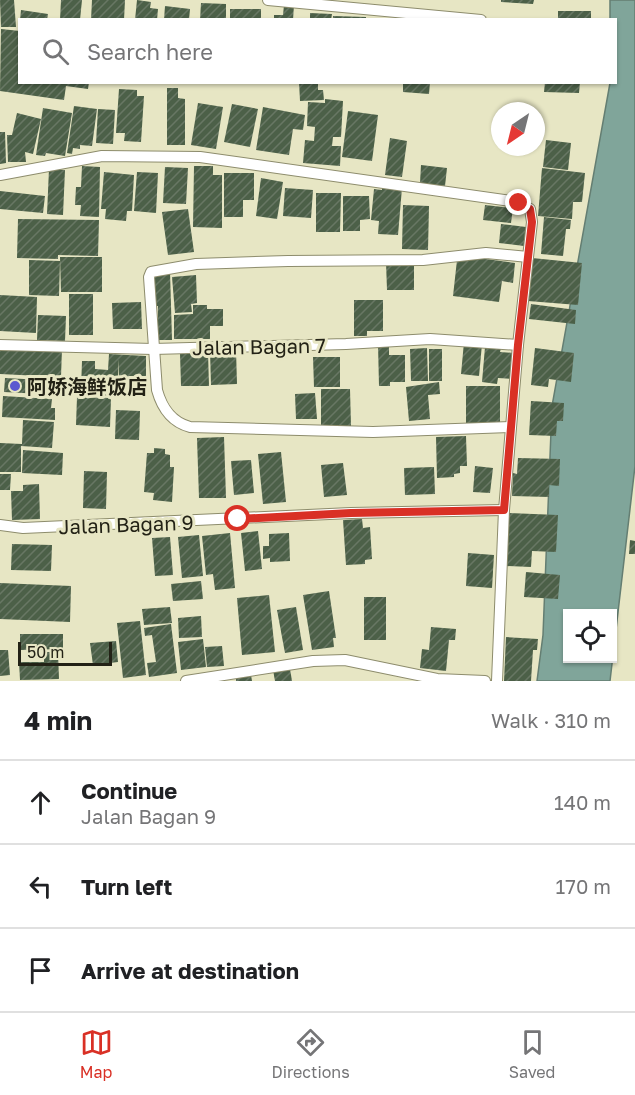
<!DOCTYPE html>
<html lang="en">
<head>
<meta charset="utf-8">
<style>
	:root { --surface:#fff; --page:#f2f2f2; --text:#202124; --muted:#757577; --line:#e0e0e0; --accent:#d93025 }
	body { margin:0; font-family:"Golos Text","Noto Sans SC",sans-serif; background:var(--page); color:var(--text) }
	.controls { position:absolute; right:18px; bottom:18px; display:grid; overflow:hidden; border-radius:0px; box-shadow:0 2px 4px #0004 }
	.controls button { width:54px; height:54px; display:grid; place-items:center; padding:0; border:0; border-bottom:2px solid var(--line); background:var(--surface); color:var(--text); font:30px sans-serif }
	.compass { position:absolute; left:491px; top:102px; width:54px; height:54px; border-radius:50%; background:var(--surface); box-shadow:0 2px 4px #0004; rotate:215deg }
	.scale { position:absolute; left:18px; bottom:15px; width:94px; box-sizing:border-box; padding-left:6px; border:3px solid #232216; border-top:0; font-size:16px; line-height:21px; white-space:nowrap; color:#232216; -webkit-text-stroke:4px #e7e6c4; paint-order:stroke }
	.stop { position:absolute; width:18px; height:18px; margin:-14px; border:4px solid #d93025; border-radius:50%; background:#fff }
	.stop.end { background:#d93025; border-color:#fff; box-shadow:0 2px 6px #0008 }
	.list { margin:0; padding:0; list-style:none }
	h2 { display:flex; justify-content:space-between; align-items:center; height:78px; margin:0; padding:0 24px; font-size:26px }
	h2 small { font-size:20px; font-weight:400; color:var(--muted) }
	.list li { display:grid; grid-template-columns:39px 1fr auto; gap:18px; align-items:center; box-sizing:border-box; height:84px; padding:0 24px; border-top:2px solid var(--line) }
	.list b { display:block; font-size:22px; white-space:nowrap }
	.list p { margin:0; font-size:20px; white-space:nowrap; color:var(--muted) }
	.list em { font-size:20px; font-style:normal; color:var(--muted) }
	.icon { flex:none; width:33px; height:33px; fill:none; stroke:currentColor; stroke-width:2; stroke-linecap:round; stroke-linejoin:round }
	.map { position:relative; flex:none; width:635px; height:681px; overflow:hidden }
	.search { position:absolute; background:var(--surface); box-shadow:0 2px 4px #0004; left:18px; right:18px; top:18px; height:66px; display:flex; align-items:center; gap:15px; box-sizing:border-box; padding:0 21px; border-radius:0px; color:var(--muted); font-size:22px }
	.sheet { height:330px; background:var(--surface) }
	nav { display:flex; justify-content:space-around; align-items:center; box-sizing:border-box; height:84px; border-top:2px solid var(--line); background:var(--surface); font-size:16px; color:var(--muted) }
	nav a { display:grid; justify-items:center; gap:3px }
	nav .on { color:var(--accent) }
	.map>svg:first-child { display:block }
</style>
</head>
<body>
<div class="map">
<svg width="635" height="681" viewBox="0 0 635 681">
	<defs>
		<pattern id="building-hatch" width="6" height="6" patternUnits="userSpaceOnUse" patternTransform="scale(1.5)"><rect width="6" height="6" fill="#4c6048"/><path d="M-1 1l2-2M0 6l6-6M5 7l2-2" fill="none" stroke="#687764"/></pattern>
	</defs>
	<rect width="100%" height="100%" fill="#e7e6c4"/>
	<!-- water -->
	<path fill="#80a59a" stroke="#647e72" stroke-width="1.5" fill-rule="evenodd" d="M 610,0 L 635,0 L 635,466 L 610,681 L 537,681 L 543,635 L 552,406 L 610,83 L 616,82 L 616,20 L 610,19 ZM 568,614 L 612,614 L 612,658 L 568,658 Z"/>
	<!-- building -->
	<g fill="url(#building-hatch)">
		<path d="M 0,0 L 14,0 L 16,27 L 1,27 Z"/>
		<path d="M 61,0 L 82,0 L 80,20 L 60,20 Z"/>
		<path d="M 92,0 L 125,0 L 124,20 L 91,20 Z"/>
		<path d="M 137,0 L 151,2 L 150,8 L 158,9 L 157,20 L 135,20 Z"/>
		<path d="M 501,0 L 534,0 L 533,4 L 501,2 Z"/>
		<path d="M 201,3 L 226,4 L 226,20 L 200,20 Z"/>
		<path d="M 284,5 L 294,5 L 293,20 L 274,20 L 274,15 L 283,15 Z"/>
		<path d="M 165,6 L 190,9 L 189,20 L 164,20 Z"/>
		<rect x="230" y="9" width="31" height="11"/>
		<path d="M 21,10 L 48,14 L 47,20 L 20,20 Z"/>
		<rect x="558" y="11" width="33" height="9"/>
		<path d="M 310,13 L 332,14 L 331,20 L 310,20 Z"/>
		<path d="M 333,16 L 366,17 L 366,20 L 333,20 Z"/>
		<path d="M 1,29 L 20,31 L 20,82 L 89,82 L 88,89 L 66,86 L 64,100 L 0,91 Z"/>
		<path d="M 299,82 L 318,82 L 318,90 L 323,90 L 324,100 L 300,101 Z"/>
		<path d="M 403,82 L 430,82 L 429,94 L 403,92 Z"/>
		<path d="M 545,82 L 580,82 L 579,93 L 544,92 Z"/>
		<path d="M 167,88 L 178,88 L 178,98 L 185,99 L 185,145 L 167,145 Z"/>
		<path d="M 119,89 L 137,90 L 137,96 L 144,96 L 141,142 L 124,141 L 125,133 L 116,133 Z"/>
		<path d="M 325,99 L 343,101 L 341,137 L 333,137 L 332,146 L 341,146 L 340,166 L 303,163 L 305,140 L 314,141 L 315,127 L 307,126 L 308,102 L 325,103 Z"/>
		<path d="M 198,103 L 223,107 L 216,149 L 191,145 Z"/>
		<path d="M 232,104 L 258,109 L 250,147 L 224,142 Z"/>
		<path d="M 74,106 L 97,109 L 92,146 L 80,145 L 80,149 L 73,148 L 72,154 L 67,153 Z"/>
		<path d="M 263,107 L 305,115 L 303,130 L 293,129 L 289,155 L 256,150 Z"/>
		<path d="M 43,108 L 72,113 L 65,156 L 46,153 L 45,156 L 36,155 Z"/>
		<path d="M 98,109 L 115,110 L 113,144 L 96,143 Z"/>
		<path d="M 348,111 L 378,115 L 372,161 L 342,157 Z"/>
		<path d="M 17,113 L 41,119 L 33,154 L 25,152 L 26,162 L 8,162 L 7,135 L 12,135 Z"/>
		<path d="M 0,132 L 5,132 L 6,163 L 0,164 Z"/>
		<path d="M 390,138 L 407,141 L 402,177 L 385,175 Z"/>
		<path d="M 546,140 L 571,143 L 568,170 L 543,167 Z"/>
		<path d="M 421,165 L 447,168 L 445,186 L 420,183 Z"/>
		<path d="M 82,166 L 100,167 L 99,217 L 80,216 L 81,205 L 75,205 L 76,187 L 81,187 Z"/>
		<path d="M 194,166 L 213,166 L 213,175 L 222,175 L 222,228 L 193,227 Z"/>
		<path d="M 165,167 L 188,168 L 186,204 L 163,203 Z"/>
		<path d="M 542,168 L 585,173 L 582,202 L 573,202 L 572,219 L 538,216 Z"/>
		<path d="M 49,169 L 65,170 L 63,215 L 47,214 Z"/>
		<path d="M 104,172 L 134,175 L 132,211 L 127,211 L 126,221 L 105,219 L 106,209 L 101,209 Z"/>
		<path d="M 137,172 L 158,173 L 156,213 L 134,211 Z"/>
		<path d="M 224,173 L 254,173 L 254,200 L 243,200 L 243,217 L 224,217 Z"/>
		<path d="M 261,178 L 283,182 L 277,219 L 256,216 Z"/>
		<path d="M 382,186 L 402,188 L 398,235 L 378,234 L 379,221 L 371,220 L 374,189 L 382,190 Z"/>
		<path d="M 285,188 L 313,190 L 311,218 L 283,216 Z"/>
		<path d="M 0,191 L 45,196 L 43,213 L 0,209 Z"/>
		<path d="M 316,193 L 341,193 L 340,232 L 316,232 Z"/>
		<path d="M 343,196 L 369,196 L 370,219 L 360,220 L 360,231 L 343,231 Z"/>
		<path d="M 403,205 L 429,206 L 428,250 L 402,249 Z"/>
		<path d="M 485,205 L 513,208 L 511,223 L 483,220 Z"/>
		<path d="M 188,209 L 194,252 L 168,255 L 162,212 Z"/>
		<path d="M 544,217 L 571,220 L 570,229 L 566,229 L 563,256 L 541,254 Z"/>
		<path d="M 18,219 L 99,220 L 98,256 L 58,255 L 58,259 L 17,258 Z"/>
		<path d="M 501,224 L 526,227 L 524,246 L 499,243 Z"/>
		<path d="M 464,256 L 515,263 L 513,283 L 502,281 L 499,302 L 453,296 L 457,260 L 464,261 Z"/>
		<path d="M 60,257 L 102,257 L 102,292 L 61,292 Z"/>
		<path d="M 532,258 L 582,263 L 578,305 L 528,301 Z"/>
		<path d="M 29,260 L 60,261 L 59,296 L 29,295 Z"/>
		<path d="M 386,262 L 414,262 L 414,290 L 387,290 Z"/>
		<path d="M 170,271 L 172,340 L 158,340 L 158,306 L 154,306 L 153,272 Z"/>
		<path d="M 196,275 L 197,303 L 191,304 L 192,312 L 175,313 L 172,277 Z"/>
		<rect x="69" y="294" width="24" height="41"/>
		<path d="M 0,295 L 37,297 L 36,333 L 0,331 Z"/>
		<path d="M 354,300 L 383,300 L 383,331 L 367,331 L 367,336 L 354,336 Z"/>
		<path d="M 141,302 L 142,329 L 113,329 L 112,303 Z"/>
		<path d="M 531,304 L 576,310 L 575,324 L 529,319 Z"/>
		<path d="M 193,305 L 207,305 L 207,309 L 223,309 L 223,326 L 210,326 L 210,339 L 174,339 L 174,315 L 193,314 Z"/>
		<path d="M 38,315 L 66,316 L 65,341 L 37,340 Z"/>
		<path d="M 464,342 L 482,344 L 479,376 L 461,374 Z"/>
		<path d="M 378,344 L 389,344 L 389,355 L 405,355 L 405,382 L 390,382 L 390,386 L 379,386 Z"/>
		<path d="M 0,346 L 62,348 L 61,377 L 0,374 Z"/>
		<path d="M 485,347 L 501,348 L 500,352 L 514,353 L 512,379 L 498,378 L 497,384 L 482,382 Z"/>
		<path d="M 427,348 L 428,381 L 411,381 L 410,349 Z"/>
		<path d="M 535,348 L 574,353 L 571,382 L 549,379 L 548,387 L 531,385 Z"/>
		<rect x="429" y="349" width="13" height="32"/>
		<path d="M 236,350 L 237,384 L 211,385 L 210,351 Z"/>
		<path d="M 208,352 L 209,386 L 181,386 L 180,353 Z"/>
		<path d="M 109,354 L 146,356 L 146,391 L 119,391 L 119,359 L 117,396 L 98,395 L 98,389 L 81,389 L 82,361 L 95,361 L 95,369 L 108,370 Z"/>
		<path d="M 313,357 L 340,357 L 340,387 L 314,387 Z"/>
		<path d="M 5,378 L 43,380 L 42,394 L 4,392 Z"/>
		<path d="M 439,382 L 440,394 L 428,395 L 430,419 L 409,421 L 406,387 Z"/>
		<rect x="466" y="386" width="34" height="37"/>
		<path d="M 321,389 L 350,389 L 351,426 L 321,426 Z"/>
		<path d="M 315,393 L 317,419 L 296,419 L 295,394 Z"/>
		<path d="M 3,396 L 52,399 L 51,408 L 55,408 L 55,420 L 2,417 Z"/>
		<path d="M 77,397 L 111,398 L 110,427 L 76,425 Z"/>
		<path d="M 531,401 L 564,403 L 563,421 L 557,421 L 556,436 L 529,435 Z"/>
		<path d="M 116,410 L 140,411 L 139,440 L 115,439 Z"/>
		<path d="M 23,420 L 54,422 L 52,448 L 21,446 L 21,472 L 0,472 L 0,443 L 22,444 Z"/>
		<path d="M 466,436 L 467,466 L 460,466 L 460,473 L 454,474 L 454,477 L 437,478 L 436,437 Z"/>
		<path d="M 224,437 L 226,498 L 199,498 L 197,438 Z"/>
		<path d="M 154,448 L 165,449 L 165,454 L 170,455 L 170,467 L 174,467 L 172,502 L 153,500 L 154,493 L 144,492 L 147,453 L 154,453 Z"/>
		<path d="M 23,450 L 63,453 L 62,475 L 22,473 Z"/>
		<path d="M 281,452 L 286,502 L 263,504 L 258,454 Z"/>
		<path d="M 518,458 L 560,459 L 559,486 L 549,485 L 549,497 L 512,496 L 513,473 L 517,474 Z"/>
		<path d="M 251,460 L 254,493 L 234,495 L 231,461 Z"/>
		<path d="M 343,463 L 347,495 L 324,497 L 321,465 Z"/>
		<path d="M 475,466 L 493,468 L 490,493 L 473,492 Z"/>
		<path d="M 434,467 L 435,494 L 405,495 L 404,468 Z"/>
		<path d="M 84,471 L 107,472 L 106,509 L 83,508 Z"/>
		<path d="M 0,474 L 11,474 L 10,490 L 0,490 Z"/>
		<path d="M 39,484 L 40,519 L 12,520 L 11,491 L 23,491 L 23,485 Z"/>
		<path d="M 509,513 L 558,515 L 556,552 L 532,551 L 531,567 L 506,566 Z"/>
		<path d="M 362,519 L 363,528 L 370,527 L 372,559 L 365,560 L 365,564 L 346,565 L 343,520 Z"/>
		<path d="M 258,531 L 262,569 L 245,571 L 241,533 Z"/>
		<path d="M 230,533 L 235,588 L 215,590 L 213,574 L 206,575 L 202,536 Z"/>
		<path d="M 289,533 L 290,561 L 270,562 L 270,558 L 263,559 L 263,546 L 269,546 L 269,534 Z"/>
		<path d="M 199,535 L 203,576 L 182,578 L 178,537 Z"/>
		<path d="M 170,537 L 173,575 L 155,576 L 152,538 Z"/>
		<path d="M 630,540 L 635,541 L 635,554 L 629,554 Z"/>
		<path d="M 12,544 L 52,545 L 51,571 L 11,570 Z"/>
		<path d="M 468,553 L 494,555 L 492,588 L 466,586 Z"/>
		<path d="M 526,572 L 560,575 L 558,599 L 524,597 Z"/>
		<path d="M 201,581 L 203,599 L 173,601 L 171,584 Z"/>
		<path d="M 0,583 L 71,586 L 70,622 L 0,619 Z"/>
		<path d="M 329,591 L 336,638 L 333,638 L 334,647 L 312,650 L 303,595 Z"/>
		<path d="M 269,595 L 275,652 L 242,655 L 237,598 Z"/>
		<rect x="364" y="597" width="22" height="43"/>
		<path d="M 170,607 L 172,623 L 144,625 L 142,609 Z"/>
		<path d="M 296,607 L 303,650 L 285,653 L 277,610 Z"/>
		<path d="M 201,616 L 202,637 L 179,638 L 178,618 Z"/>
		<path d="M 140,621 L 146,675 L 123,678 L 117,623 Z"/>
		<path d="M 171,624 L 177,673 L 149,677 L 147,663 L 156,662 L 152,635 L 145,636 L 144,628 Z"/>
		<path d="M 431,627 L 456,629 L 455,640 L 449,640 L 446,671 L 420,668 L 422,649 L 429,650 Z"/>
		<path d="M 20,634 L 63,634 L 63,649 L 20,650 Z"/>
		<path d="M 506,637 L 538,639 L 537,650 L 533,650 L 531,681 L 504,681 Z"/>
		<path d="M 203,639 L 206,667 L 181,670 L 178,642 Z"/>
		<path d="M 116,641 L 118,662 L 93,665 L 90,643 Z"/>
		<path d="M 222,646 L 224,666 L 207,667 L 205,647 Z"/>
		<path d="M 0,650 L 8,650 L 10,675 L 0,676 Z"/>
		<path d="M 44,652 L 58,652 L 59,679 L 20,680 L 19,662 L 44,662 Z"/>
		<path d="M 290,669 L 292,681 L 275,681 L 273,670 Z"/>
		<path d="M 251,675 L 252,681 L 236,681 L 236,678 Z"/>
	</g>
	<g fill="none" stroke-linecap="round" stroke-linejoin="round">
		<defs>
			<g id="street">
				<path d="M 268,0 L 481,20"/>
				<path d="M 0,175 L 102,156 L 200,157 L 511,201 L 519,203 L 530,209 L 532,222 L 518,345 L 504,510 L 497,681"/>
				<path d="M 0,345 L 153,349 L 346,344 L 430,339 L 518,345"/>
				<path d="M 511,427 L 373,432 L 190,427 C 171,422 162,408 157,390 L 149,277 L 151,272 L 196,264 L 288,261 L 423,260 L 486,253 L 528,257"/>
				<path d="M 0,525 L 23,528 L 351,513 L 504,510"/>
				<path d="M 186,681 L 313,661 L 345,660 L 437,679 L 485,681"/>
			</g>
		</defs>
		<!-- street casing -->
		<use href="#street" stroke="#8d8c6c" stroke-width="12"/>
		<!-- street -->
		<use href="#street" stroke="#fff" stroke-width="10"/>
	</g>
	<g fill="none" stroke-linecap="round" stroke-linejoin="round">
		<!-- route -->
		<path stroke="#d93025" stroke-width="8" d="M 238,519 L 351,513 L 504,510 L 518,345 L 532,222 L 530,209 L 519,203"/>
	</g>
	<!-- markers -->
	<circle fill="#5a58d0" stroke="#e7e6c4" stroke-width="2" cx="15" cy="386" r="6"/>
	<g text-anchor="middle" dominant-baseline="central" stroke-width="6" stroke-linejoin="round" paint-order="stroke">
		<!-- street labels -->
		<g font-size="20" fill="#232216" stroke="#e7e6c4">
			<text transform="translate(259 346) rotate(-1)">Jalan Bagan 7</text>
			<text transform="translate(126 524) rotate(-2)">Jalan Bagan 9</text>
		</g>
		<!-- poi labels -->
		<g font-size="20" font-weight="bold" fill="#232216" stroke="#e7e6c4" text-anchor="start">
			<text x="27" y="386">阿娇海鲜饭店</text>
		</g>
	</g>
</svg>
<div class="controls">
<button><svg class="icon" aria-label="locate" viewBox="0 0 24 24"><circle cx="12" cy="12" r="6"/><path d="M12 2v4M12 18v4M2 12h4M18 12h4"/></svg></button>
</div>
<svg class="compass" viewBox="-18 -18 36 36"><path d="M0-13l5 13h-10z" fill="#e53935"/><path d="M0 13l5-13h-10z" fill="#757577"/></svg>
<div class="scale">50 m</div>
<div class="stop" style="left:238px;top:519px"></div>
<div class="stop end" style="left:519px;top:203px"></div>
<div class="search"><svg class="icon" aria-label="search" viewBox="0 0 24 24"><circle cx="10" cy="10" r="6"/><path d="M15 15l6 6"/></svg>Search here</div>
</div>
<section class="sheet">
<h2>4 min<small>Walk · 310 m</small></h2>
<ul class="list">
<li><svg class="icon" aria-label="ahead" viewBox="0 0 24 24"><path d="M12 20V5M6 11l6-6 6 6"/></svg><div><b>Continue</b><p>Jalan Bagan 9</p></div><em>140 m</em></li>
<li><svg class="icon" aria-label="left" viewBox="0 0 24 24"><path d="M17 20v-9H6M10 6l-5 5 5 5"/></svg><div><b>Turn left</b></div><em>170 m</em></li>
<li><svg class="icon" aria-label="arrive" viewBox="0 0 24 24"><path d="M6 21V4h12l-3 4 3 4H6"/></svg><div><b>Arrive at destination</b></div></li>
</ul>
</section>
<nav>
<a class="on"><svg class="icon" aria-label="map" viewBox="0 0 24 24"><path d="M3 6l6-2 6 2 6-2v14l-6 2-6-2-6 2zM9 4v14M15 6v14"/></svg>Map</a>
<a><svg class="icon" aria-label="directions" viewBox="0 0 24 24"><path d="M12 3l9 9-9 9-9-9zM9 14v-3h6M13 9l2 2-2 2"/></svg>Directions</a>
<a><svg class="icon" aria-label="saved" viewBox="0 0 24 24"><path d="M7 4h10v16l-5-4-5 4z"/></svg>Saved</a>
</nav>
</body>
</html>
